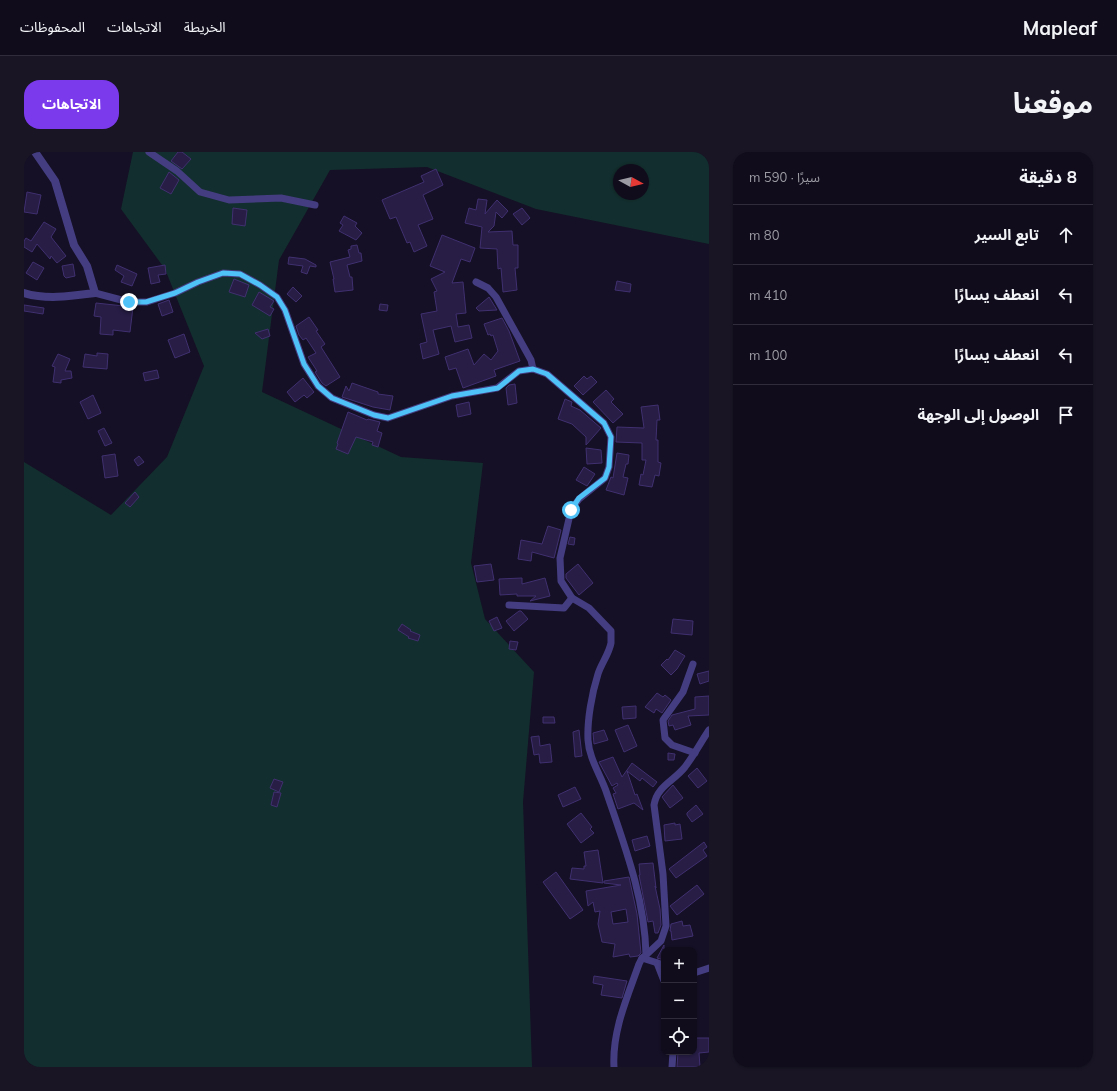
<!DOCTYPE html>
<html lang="ar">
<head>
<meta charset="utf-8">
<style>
	:root { --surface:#100c1c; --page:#191525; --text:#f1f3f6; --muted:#9c9ba3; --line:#302c3b; --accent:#7c3aed }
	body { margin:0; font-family:Mulish,"Noto Sans Arabic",sans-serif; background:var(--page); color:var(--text); direction:rtl }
	.controls { position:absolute; right:12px; bottom:12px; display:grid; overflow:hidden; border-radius:8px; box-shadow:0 1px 3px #0004 }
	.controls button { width:36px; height:36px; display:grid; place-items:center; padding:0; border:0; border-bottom:1px solid var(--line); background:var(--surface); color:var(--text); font:20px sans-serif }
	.compass { position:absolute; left:589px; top:12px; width:36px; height:36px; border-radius:50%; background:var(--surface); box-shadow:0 1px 3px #0004; rotate:98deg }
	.stop { position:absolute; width:12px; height:12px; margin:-9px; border:3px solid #4fc3f7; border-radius:50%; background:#fff }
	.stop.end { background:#4fc3f7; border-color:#fff; box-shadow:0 1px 4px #0008 }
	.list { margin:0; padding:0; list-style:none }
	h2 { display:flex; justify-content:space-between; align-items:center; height:52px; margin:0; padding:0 16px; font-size:17px }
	h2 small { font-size:13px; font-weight:400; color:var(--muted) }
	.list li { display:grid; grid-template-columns:26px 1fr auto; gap:12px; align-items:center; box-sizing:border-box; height:60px; padding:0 16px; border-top:1px solid var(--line) }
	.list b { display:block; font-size:15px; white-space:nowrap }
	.list em { font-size:13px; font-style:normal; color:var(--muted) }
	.icon { flex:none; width:22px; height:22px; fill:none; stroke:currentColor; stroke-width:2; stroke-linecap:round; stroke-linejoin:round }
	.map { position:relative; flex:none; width:685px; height:915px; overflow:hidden; direction:ltr; border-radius:16px }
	header { display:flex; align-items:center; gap:24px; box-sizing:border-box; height:56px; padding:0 20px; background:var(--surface); border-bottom:1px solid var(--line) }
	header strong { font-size:19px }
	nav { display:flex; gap:22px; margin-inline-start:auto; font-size:14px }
	.intro { display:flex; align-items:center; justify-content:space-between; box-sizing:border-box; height:96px; padding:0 24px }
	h1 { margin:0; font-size:28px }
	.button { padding:10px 18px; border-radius:16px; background:var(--accent); color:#fff; font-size:14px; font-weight:700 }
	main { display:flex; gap:24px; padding:0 24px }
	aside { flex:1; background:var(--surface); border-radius:16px; box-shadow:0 1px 3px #0004 }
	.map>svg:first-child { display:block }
</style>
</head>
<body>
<header>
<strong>Mapleaf</strong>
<nav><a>الخريطة</a><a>الاتجاهات</a><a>المحفوظات</a></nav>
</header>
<div class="intro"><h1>موقعنا</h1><a class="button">الاتجاهات</a></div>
<main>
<aside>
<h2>8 دقيقة<small>سيرًا · 590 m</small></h2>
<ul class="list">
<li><svg class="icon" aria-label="ahead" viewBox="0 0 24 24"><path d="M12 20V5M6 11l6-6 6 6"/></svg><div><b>تابع السير</b></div><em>80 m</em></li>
<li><svg class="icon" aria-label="left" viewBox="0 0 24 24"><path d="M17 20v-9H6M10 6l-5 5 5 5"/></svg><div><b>انعطف يسارًا</b></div><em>410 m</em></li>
<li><svg class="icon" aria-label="left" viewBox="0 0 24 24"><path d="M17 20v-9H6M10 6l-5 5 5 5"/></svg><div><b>انعطف يسارًا</b></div><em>100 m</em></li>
<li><svg class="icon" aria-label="arrive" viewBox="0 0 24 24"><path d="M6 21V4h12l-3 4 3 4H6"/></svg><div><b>الوصول إلى الوجهة</b></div></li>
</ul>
</aside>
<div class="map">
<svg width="685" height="915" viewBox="0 0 685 915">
	<rect width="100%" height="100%" fill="#151025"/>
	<!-- green -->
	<path fill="#132e2e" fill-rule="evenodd" d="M 109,0 L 685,0 L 685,92 L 512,57 L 403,15 L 306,18 L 255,108 L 238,240 L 377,305 L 459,311 L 447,411 L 461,467 L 510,520 L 499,650 L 508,915 L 0,915 L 0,310 L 87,363 L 143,305 L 180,214 L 141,117 L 97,57 ZM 595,18 L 619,18 L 619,42 L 595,42 Z"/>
	<!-- building -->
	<g fill="#271d45" stroke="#403070" fill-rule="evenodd">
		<path d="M 154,0 L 158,0 L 167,7 L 158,17 L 147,9 Z"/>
		<path d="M 412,17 L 419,33 L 399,43 L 409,67 L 394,73 L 403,94 L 390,100 L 386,90 L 383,91 L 372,65 L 366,67 L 358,48 L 400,30 L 397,24 Z"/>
		<path d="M 145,20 L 155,28 L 147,42 L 136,36 Z"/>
		<path d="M 3,40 L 17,43 L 13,62 L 0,60 Z"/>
		<path d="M 454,47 L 463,48 L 461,62 L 473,48 L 484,59 L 478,66 L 472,60 L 470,74 L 464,80 L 488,79 L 489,93 L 494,93 L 494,116 L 491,116 L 493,138 L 479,140 L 477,116 L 474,117 L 473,97 L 456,96 L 458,75 L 441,71 L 445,56 L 452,58 Z"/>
		<path d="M 209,56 L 223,58 L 221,74 L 208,72 Z"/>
		<path d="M 498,56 L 506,66 L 498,73 L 489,62 Z"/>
		<path d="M 320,64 L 333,71 L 331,74 L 338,81 L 332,88 L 315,79 L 319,73 L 316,71 Z"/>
		<path d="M 20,70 L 32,77 L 27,85 L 42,104 L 33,111 L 27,104 L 26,107 L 13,92 L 8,100 L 0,95 L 0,89 L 2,86 L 7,89 Z"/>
		<path d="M 418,83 L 451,96 L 446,110 L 437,107 L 428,131 L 439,130 L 442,161 L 432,162 L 434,175 L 445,173 L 448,186 L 431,190 L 427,174 L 409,178 L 415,202 L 399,207 L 396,192 L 403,190 L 397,162 L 413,159 L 410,140 L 413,139 L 407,127 L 421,120 L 406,114 Z"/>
		<path d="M 333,93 L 335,101 L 337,101 L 338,109 L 323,113 L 326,125 L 328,125 L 329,138 L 311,140 L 309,127 L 310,127 L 306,110 L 326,105 L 324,98 L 327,97 L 327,94 Z"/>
		<path d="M 265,105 L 281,107 L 292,113 L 292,115 L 286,114 L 283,122 L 277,120 L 279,114 L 264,112 Z"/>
		<path d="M 9,110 L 20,116 L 13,128 L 2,121 Z"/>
		<path d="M 49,112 L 51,124 L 42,126 L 40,124 L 38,114 Z"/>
		<path d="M 93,113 L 113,122 L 108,134 L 97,130 L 100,124 L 91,118 Z"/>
		<path d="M 141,113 L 142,122 L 134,123 L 136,130 L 127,132 L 124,116 Z"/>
		<path d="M 210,127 L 225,133 L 221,145 L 205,140 Z"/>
		<path d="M 593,129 L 607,132 L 606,140 L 591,138 Z"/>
		<path d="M 269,135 L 278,144 L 272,150 L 263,142 Z"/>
		<path d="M 235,140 L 250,149 L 246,155 L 250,157 L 246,164 L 228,153 Z"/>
		<path d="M 465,145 L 473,158 L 455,159 L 452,156 Z"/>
		<path d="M 145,148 L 149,160 L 138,164 L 134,152 Z"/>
		<path d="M 72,151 L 109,155 L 106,180 L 89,178 L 89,183 L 76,182 L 77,165 L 70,164 Z"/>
		<path d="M 356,152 L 364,153 L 363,159 L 355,158 Z"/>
		<path d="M 0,153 L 20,156 L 19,162 L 0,159 Z"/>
		<path d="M 285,165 L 294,178 L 292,179 L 301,192 L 297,195 L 316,225 L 302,234 L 298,231 L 291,220 L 293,219 L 284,205 L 292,201 L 282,186 L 279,188 L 275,183 L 272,174 Z"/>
		<path d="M 478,166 L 485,179 L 496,209 L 470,218 L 472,224 L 439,236 L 432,216 L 425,218 L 421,205 L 444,197 L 450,213 L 460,202 L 467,208 L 474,199 L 469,183 L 467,184 L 466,182 L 464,183 L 460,172 Z"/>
		<path d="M 244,177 L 246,184 L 238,187 L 231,181 Z"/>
		<path d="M 160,182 L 166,200 L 151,206 L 144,188 Z"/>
		<path d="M 73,201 L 84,202 L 83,217 L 59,215 L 61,202 L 73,204 Z"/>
		<path d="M 34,202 L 46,207 L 41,219 L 47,219 L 48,226 L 37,228 L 37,231 L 29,230 L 31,215 L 28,214 Z"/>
		<path d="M 133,218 L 135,226 L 121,229 L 119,221 Z"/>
		<path d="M 560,224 L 563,227 L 567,224 L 573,230 L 559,243 L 550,234 Z"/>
		<path d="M 279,226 L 290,240 L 283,246 L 280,243 L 271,250 L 263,240 Z"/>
		<path d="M 328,231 L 354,240 L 354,242 L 369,244 L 366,258 L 349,255 L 318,245 L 322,234 L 325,239 Z"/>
		<path d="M 491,232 L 493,251 L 484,253 L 482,236 L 485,233 Z"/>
		<path d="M 582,238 L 590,247 L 587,250 L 599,262 L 589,271 L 569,250 Z"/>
		<path d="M 69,243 L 77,261 L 64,267 L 56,250 Z"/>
		<path d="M 541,247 L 548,250 L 547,254 L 556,258 L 577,276 L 562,293 L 562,285 L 548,272 L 534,267 Z"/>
		<path d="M 445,250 L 447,262 L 434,265 L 432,253 Z"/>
		<path d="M 634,253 L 636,268 L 633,268 L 632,288 L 634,288 L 634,310 L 637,311 L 635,324 L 631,323 L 628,335 L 615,333 L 617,322 L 619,323 L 622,308 L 618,308 L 618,291 L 592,290 L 593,275 L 620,276 L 617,255 Z"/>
		<path d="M 324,260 L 343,268 L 344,267 L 356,270 L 353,279 L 358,281 L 354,295 L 348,293 L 349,290 L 332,285 L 324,302 L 312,297 L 314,292 L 313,291 Z"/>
		<path d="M 80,276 L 88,291 L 81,294 L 74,279 Z"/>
		<path d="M 562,296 L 577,298 L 578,311 L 563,312 Z"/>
		<path d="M 593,301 L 605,303 L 604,312 L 602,312 L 599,325 L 604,326 L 600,343 L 582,338 L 587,325 L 589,326 Z"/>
		<path d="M 91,302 L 94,324 L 81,326 L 78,304 Z"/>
		<path d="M 115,304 L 120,310 L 114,314 L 110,308 Z"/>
		<path d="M 560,315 L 571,322 L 563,334 L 552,328 Z"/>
		<path d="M 111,340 L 115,345 L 106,355 L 101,351 Z"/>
		<path d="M 524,374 L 537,378 L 530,406 L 508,400 L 507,409 L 494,407 L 497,388 L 518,392 Z"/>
		<path d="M 546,385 L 551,386 L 550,393 L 544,392 Z"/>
		<path d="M 467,412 L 470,428 L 453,430 L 450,414 Z"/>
		<path d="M 554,412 L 569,431 L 555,443 L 542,426 L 542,422 Z"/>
		<path d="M 498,426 L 498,432 L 521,426 L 526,444 L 506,449 L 512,444 L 493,444 L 493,442 L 476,443 L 475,427 Z"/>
		<path d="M 495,459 L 497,459 L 504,467 L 490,479 L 482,469 Z"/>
		<path d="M 473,465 L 478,476 L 470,479 L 465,469 Z"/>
		<path d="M 649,467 L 669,469 L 668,483 L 647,481 Z"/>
		<path d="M 378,472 L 387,478 L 386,479 L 396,483 L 394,489 L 384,486 L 385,485 L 374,478 Z"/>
		<path d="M 486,489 L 494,490 L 492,498 L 485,497 Z"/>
		<path d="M 651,498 L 661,504 L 653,517 L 647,523 L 637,513 L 643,507 L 644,508 Z"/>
		<path d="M 685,519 L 685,529 L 676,532 L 673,522 Z"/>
		<path d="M 633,541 L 639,545 L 641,543 L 647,548 L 638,561 L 632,557 L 630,561 L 621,555 Z"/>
		<path d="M 685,544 L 685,563 L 664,564 L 667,573 L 651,578 L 649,573 L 645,574 L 644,569 L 648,563 L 671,557 L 671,545 Z"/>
		<path d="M 612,554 L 612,566 L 599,567 L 598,555 Z"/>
		<path d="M 519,565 L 530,565 L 531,571 L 519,571 Z"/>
		<path d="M 604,573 L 613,594 L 600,600 L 591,578 Z"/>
		<path d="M 555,578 L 558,604 L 551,605 L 549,580 Z"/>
		<path d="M 580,578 L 584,588 L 570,592 L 569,581 Z"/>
		<path d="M 515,584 L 516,594 L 526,592 L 528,610 L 516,611 L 515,602 L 510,603 L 507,585 Z"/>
		<path d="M 644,601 L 651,602 L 650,608 L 644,608 Z"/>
		<path d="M 589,605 L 598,625 L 608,611 L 633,630 L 629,635 L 618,626 L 616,629 L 603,619 L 611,643 L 613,642 L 619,658 L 610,651 L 594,657 L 589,642 L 592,641 L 589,636 L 594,633 L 593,631 L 588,634 L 575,610 Z"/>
		<path d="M 673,616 L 683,629 L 674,636 L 664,624 Z"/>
		<path d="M 250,627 L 259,630 L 255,640 L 246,636 Z"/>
		<path d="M 649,633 L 659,646 L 646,656 L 638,645 Z"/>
		<path d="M 551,635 L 557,647 L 539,655 L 534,643 Z"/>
		<path d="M 250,640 L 257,641 L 253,655 L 247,653 Z"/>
		<path d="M 672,653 L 679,662 L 668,670 L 663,663 L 663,661 Z"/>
		<path d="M 557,661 L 568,675 L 566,677 L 570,681 L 557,691 L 543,672 Z"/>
		<path d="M 651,671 L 651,673 L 656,672 L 658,687 L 641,689 L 640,673 Z"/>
		<path d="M 623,684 L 626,694 L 611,699 L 608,688 Z"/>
		<path d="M 680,690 L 683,695 L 679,698 L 683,704 L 652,726 L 645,717 Z"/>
		<path d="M 574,698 L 579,731 L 546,727 L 548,716 L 560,717 L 560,714 L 562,714 L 560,700 Z"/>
		<path d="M 629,711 L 632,736 L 631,734 L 636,757 L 637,773 L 634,781 L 631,781 L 629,769 L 624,770 L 615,723 L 616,723 L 615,712 Z"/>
		<path d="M 532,720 L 559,758 L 546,767 L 519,730 Z"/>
		<path d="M 605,725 L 613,762 L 617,801 L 614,804 L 606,805 L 605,802 L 589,805 L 591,792 L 578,790 L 574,772 L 576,759 L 571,760 L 569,750 L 564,754 L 562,739 L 597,733 L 580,731 L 580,729 ZM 602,757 L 604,770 L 589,772 L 587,760 Z"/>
		<path d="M 673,733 L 680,742 L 653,763 L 646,754 Z"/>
		<path d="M 658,769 L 659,774 L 666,773 L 669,784 L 648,788 L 647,779 L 646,779 L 647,772 Z"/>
		<path d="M 640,793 L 640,808 L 633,806 Z"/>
		<path d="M 570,824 L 603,829 L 598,846 L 577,843 L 579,833 L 569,831 Z"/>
		<path d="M 670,886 L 685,886 L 685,900 L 675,901 L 676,915 L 653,915 L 654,900 L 670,900 Z"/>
	</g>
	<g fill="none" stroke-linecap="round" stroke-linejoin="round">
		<!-- minor -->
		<g stroke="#443d81" stroke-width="7">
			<path d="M 125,0 L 153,19 L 176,40 L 205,48 L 257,46 L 291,53"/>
			<path d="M 452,130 L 464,136 L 472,145 L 507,208 L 509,217"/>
			<path d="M 71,141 L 105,150 L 123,150 L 151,141 L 174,130 L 199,121 L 216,122 L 236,133 L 253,145 L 261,158 L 280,212 L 294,234 L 308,246 L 350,263 L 364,266 L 428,244 L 473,236 L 495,219 L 509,217 L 523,222 L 580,271 L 587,285 L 585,315 L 581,326 L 555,347 L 547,358 L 536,406 L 537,429 L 548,446 L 565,456 L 587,479 C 587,483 587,487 587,491 C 585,502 577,512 574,522 C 568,541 563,568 564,588 C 565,606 576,622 582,639 C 600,692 621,746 622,803 L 618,806 L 615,812 C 603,846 588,879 590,915"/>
			<path d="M 485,453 L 540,456 L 548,446"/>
			<path d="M 669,512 L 659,540 L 639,568 L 641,586 L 648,593 L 671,601"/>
			<path d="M 622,803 L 637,789 L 642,774 L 639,722 L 630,653 C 633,634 650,629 661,615 C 670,603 677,590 685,578"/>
			<path d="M 618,806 L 640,813"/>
			<path d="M 633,811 L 640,829"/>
			<path d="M 670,821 L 685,816"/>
			<path d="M 648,915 L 649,900"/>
		</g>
		<!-- tertiary -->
		<path stroke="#443d81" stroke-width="8" d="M 0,141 C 23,148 48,144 71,141 L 63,114 L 50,93 L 31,29 L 11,0"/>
	</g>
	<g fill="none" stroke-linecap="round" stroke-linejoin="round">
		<!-- route -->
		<path stroke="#4fc3f7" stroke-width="5" d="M 105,150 L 122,150 L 151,141 L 174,130 L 199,121 L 216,122 L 236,133 L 253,145 L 261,158 L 280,212 L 294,234 L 308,246 L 350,263 L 364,266 L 428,244 L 474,236 L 495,219 L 509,217 L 523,222 L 580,271 L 587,285 L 585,315 L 581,326 L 555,346 L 547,358"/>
	</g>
</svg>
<div class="controls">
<button>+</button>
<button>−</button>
<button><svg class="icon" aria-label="locate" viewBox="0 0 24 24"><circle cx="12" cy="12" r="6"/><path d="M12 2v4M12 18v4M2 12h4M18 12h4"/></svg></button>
</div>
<svg class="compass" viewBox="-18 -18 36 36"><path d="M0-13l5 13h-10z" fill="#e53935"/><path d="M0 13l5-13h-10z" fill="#9c9ba3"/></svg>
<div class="stop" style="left:547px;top:358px"></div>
<div class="stop end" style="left:105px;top:150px"></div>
</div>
</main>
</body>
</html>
